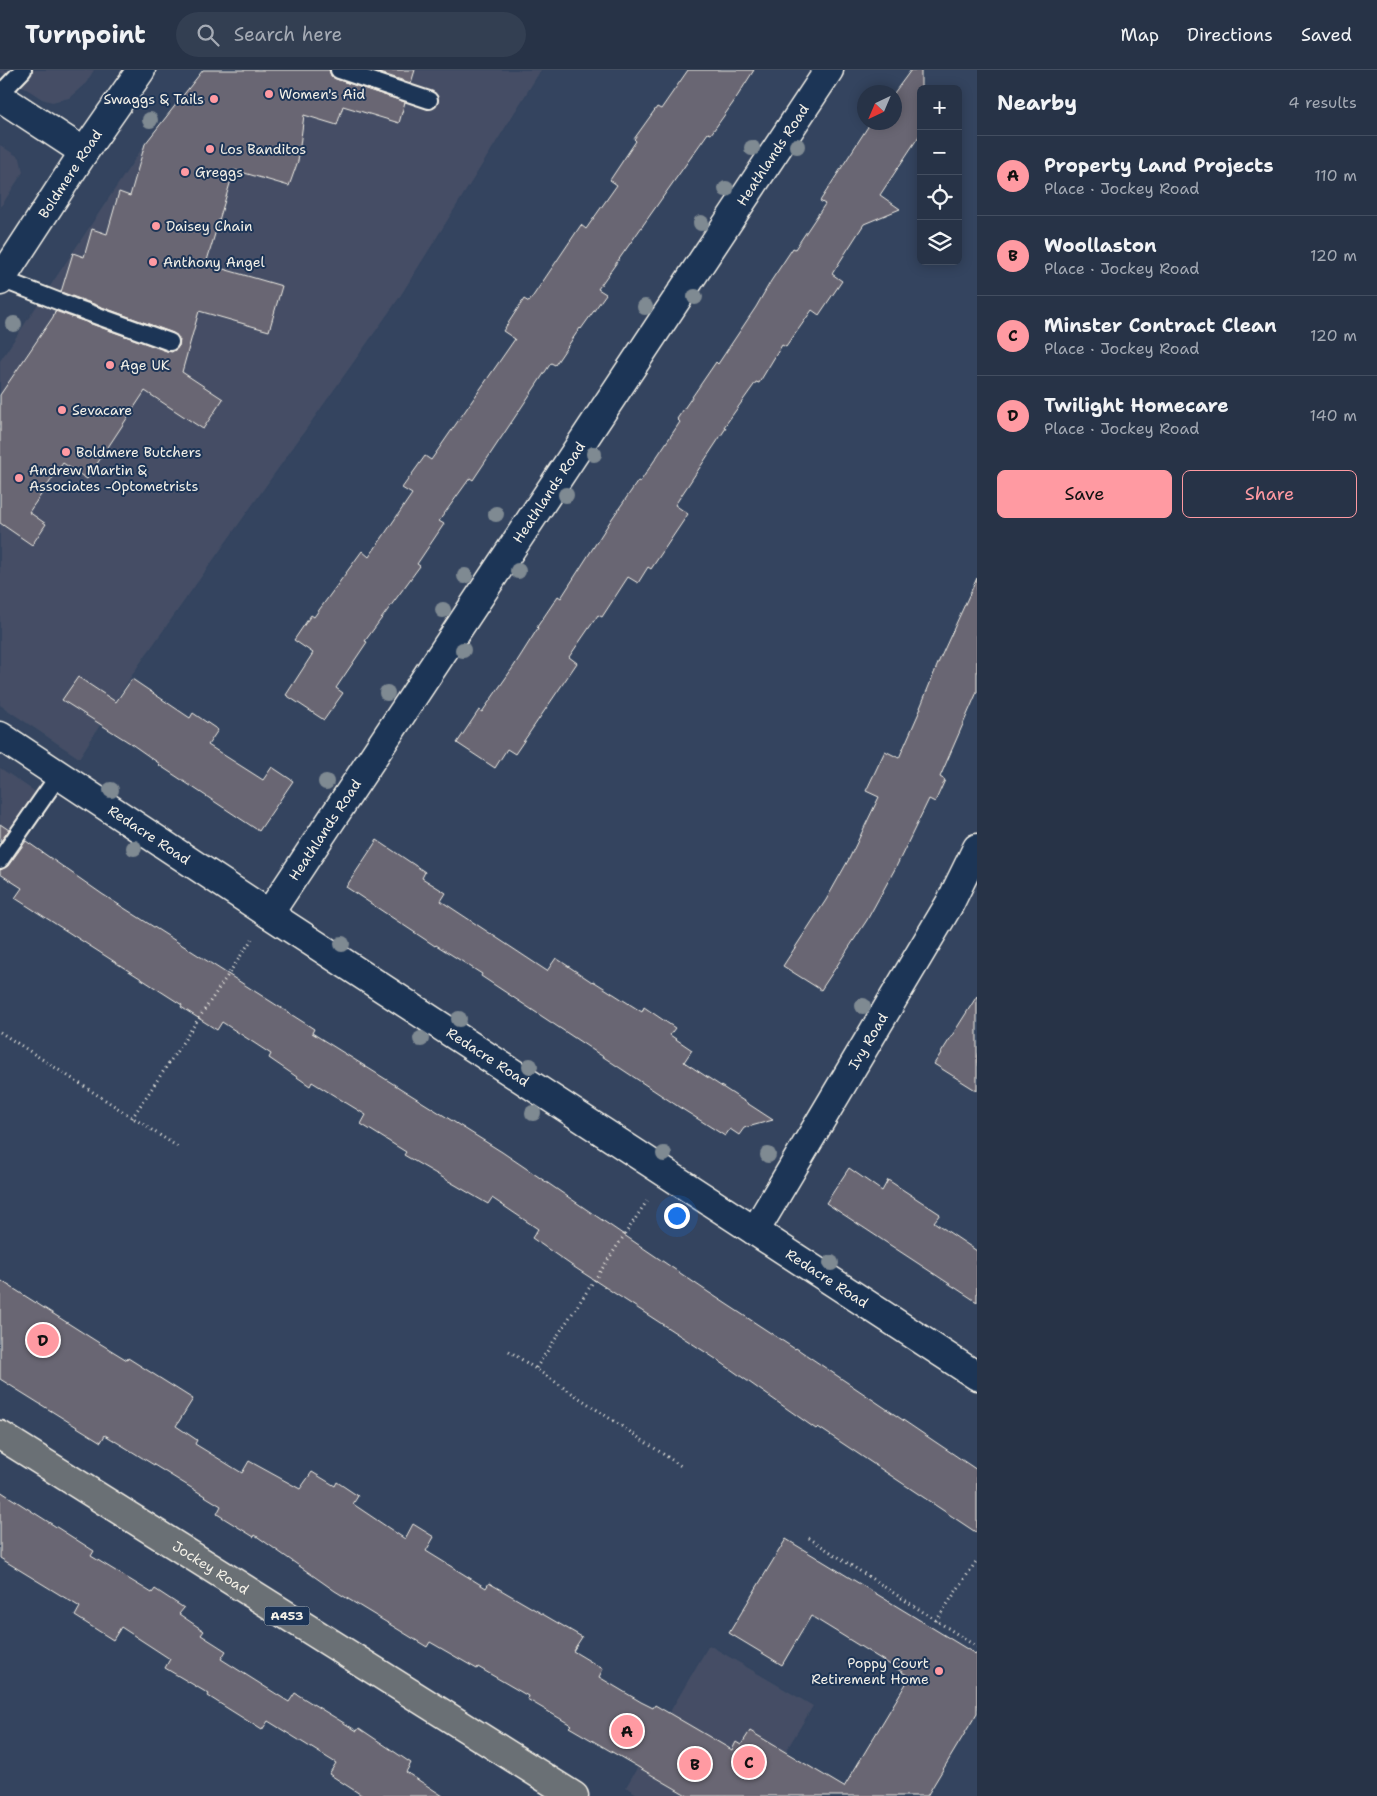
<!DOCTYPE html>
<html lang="en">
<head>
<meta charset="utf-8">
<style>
	:root { --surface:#273347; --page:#333f52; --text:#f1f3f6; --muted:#a4aab4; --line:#434e60; --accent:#ff9aa2 }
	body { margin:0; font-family:"Shantell Sans",sans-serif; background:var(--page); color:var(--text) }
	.controls { position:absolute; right:15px; top:15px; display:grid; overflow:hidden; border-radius:8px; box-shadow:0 2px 12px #0003 }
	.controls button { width:45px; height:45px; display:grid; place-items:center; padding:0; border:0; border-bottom:1px solid var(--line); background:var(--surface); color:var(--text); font:25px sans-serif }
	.compass { position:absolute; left:857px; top:15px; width:45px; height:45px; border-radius:50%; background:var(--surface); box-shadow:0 2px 12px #0003; rotate:224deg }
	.you { position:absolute; left:676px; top:1145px; width:18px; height:18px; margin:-12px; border:4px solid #fff; border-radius:50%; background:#1a73e8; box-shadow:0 0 0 8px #1a73e833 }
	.badge { display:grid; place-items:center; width:32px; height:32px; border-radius:50%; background:var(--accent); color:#111; font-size:16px; font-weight:700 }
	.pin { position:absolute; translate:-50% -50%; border:2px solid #fff; box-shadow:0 1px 5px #0006 }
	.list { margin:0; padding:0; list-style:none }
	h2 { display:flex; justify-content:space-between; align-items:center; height:65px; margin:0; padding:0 20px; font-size:21px }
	h2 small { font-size:16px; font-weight:400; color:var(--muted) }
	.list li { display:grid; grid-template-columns:32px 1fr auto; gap:15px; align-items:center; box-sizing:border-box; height:80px; padding:0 20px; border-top:1px solid var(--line) }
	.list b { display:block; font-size:19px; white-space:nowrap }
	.list p { margin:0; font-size:16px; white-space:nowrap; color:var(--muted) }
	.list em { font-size:16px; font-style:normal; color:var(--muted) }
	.actions { display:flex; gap:10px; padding:15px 20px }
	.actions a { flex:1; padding:11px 0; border:1px solid var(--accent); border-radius:8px; text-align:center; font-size:18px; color:var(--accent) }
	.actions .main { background:var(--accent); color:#111 }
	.icon { flex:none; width:28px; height:28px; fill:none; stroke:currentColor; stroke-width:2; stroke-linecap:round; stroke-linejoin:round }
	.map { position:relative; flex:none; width:977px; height:1726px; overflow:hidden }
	header { display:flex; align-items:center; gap:30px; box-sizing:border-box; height:70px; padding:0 25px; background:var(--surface); border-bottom:1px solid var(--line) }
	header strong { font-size:24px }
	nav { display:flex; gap:28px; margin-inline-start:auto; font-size:18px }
	.search { width:350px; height:45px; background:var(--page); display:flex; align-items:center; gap:12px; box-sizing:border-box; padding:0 18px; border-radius:28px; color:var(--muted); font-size:19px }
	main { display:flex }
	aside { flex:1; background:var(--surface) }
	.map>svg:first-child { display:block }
</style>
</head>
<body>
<header>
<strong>Turnpoint</strong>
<div class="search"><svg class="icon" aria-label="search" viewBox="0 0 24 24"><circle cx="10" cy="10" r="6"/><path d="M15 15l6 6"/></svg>Search here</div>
<nav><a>Map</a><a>Directions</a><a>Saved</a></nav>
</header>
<main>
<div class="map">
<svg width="977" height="1726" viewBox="0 0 977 1726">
	<rect width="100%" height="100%" fill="#34445f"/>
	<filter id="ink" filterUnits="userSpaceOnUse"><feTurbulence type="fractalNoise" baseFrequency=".02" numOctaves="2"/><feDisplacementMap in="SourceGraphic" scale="10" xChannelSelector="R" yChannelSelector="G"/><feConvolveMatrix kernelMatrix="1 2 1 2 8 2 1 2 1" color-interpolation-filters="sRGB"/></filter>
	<g filter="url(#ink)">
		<!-- built -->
		<g fill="#444e65">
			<path d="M 0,0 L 94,0 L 86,13 L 69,28 L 52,32 L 42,29 L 0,2 Z"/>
			<path d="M 203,0 L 541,0 L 399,228 L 138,596 L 79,688 L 0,635 L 0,291 L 145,74 Z"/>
			<path d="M 0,75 L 20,88 L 23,102 L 0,138 Z"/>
			<path d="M 0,698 L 49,731 L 0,802 Z"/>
			<path d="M 709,1575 L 813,1636 L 775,1699 L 763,1726 L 640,1726 L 626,1717 Z"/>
		</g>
		<!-- building -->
		<g fill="#696673" stroke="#f4f1e8">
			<path d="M 203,0 L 329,0 L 331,6 L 336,9 L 405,32 L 399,53 L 343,36 L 337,55 L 304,45 L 298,91 L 289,116 L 234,100 L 206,194 L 282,216 L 269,261 L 199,241 L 182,302 L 223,329 L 203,359 L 145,321 L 87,409 L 63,393 L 29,442 L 46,454 L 32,475 L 0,453 L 0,325 L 53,247 L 55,241 L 167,281 L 172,282 L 179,276 L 180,270 L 173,263 L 61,222 L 73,183 L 84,187 L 92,159 L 107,164 L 119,122 L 130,126 L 145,74 Z"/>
			<path d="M 371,0 L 415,0 L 411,13 Z"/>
			<path d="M 688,0 L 754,0 L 733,33 L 711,64 L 708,63 L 598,219 L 606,224 L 581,259 L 580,258 L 555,295 L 551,293 L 473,410 L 470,408 L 439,451 L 444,454 L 417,494 L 420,496 L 365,571 L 367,572 L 336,618 L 343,623 L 324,650 L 286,625 L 313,583 L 294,570 L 311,545 L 314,547 L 362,481 L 369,487 L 412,424 L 402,418 L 425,386 L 431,390 L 515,269 L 503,261 L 524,229 L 529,232 L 581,155 L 586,159 L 617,115 L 610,110 L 636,71 L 634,69 L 657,37 L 661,39 Z"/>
			<path d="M 911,0 L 921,0 L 921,63 L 880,125 L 900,139 L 864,154 L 832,204 L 842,211 L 819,245 L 812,240 L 786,277 L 782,275 L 759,313 L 756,312 L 724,357 L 726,358 L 675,435 L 688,444 L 651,499 L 648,497 L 638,513 L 628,507 L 602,547 L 598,545 L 569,587 L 577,593 L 515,684 L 507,679 L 495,698 L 457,673 L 479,640 L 482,642 L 514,596 L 538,558 L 537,557 L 558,526 L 561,528 L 611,450 L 638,411 L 640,412 L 680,352 L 677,349 L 716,292 L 718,294 L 756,237 L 771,211 L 793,178 L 795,179 L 825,134 L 820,131 L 871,52 L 894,52 L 894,23 Z"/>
			<path d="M 977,508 L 977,622 L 940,707 L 945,710 L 935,732 L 929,729 L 896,797 L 867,850 L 821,920 L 783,896 L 826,830 L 849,789 L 879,727 L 866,721 L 885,681 L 899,688 L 921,638 L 920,638 L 939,591 Z"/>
			<path d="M 78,607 L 116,632 L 132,609 L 190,648 L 193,643 L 218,660 L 208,675 L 263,710 L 272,697 L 293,711 L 259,761 L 159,695 L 160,694 L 130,673 L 62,630 Z"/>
			<path d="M 0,754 L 9,760 L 0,772 Z"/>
			<path d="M 377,770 L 425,802 L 422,808 L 446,823 L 441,831 L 547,901 L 556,888 L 592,912 L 593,911 L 642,942 L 644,937 L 675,958 L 670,965 L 692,980 L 684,992 L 773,1050 L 744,1058 L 739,1065 L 730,1059 L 725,1066 L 679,1037 L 481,906 L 482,904 L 436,875 L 435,876 L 346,817 Z"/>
			<path d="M 26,771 L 102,824 L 314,959 L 312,963 L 502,1082 L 708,1222 L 795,1279 L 796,1278 L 977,1400 L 977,1463 L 818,1357 L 816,1359 L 719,1291 L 571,1195 L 532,1168 L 538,1159 L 492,1128 L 488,1134 L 404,1085 L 406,1082 L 361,1054 L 366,1045 L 312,1012 L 310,1016 L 269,988 L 271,984 L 222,952 L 217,960 L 181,937 L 182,935 L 15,828 L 22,818 L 0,804 L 0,800 L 8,796 Z"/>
			<path d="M 977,926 L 977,1021 L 934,994 Z"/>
			<path d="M 849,1098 L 882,1121 L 888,1110 L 940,1144 L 934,1152 L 977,1181 L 977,1232 L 826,1133 Z"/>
			<path d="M 0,1210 L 96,1271 L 127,1290 L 128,1288 L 193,1329 L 176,1356 L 197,1370 L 195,1374 L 242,1403 L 249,1391 L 300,1419 L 312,1402 L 335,1416 L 337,1412 L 358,1426 L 353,1434 L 405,1469 L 413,1454 L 434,1467 L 426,1481 L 486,1518 L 489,1513 L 582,1567 L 573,1581 L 603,1599 L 599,1607 L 641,1632 L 653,1638 L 655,1635 L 732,1680 L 736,1672 L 741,1675 L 750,1661 L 844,1717 L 910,1607 L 811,1546 L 782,1595 L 729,1563 L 786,1469 L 977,1585 L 977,1643 L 927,1726 L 688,1726 L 569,1657 L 571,1655 L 527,1629 L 528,1626 L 478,1597 L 477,1599 L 430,1572 L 427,1577 L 409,1566 L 335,1521 L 255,1465 L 254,1467 L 217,1444 L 221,1436 L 105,1365 L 101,1372 L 0,1309 Z"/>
			<path d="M 0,1421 L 94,1481 L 91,1486 L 152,1523 L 155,1519 L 184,1538 L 179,1544 L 204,1561 L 201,1565 L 226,1581 L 221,1589 L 289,1632 L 295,1623 L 357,1661 L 359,1658 L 411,1693 L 406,1702 L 443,1726 L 363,1726 L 329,1704 L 336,1693 L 268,1651 L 262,1660 L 208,1626 L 209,1624 L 165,1598 L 170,1589 L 121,1557 L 113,1570 L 75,1546 L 80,1537 L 0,1488 Z"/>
		</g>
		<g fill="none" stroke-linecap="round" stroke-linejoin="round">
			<defs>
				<g id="service">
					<path d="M 339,0 L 429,30"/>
					<path d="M 0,24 L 23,0"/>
					<path d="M 1,209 L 73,237 L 170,272"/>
					<path d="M 0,790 L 59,705"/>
				</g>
				<g id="minor">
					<path d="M 0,27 L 84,82"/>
					<path id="s1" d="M 0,666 L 269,844 L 977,1306"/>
					<path id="s2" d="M 269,844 L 829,0"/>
					<path id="s3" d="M 755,1161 L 950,833 L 977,778"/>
				</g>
				<g id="secondary">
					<path id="s4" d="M 0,211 L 84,82 L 141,0"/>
				</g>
				<g id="primary">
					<path id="s5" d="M 0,1365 L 574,1726"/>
				</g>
			</defs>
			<!-- service casing -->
			<use href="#service" stroke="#f4f1e8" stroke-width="20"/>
			<!-- minor casing -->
			<use href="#minor" stroke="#f4f1e8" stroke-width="31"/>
			<!-- secondary casing -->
			<use href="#secondary" stroke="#f4f1e8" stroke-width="31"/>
			<!-- primary casing -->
			<use href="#primary" stroke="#f4f1e8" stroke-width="31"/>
			<!-- path -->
			<g stroke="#f4f1e8" stroke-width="3" stroke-dasharray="1 4" stroke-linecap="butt">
				<path d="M 0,962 L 178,1077"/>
				<path d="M 132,1048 L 252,869"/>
				<path d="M 509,1281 L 681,1396"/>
				<path d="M 536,1298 L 649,1128"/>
				<path d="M 809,1468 L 977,1577"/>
				<path d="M 936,1551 L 977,1490"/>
			</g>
			<!-- service -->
			<use href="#service" stroke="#1d3557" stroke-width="16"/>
			<!-- minor -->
			<use href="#minor" stroke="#1d3557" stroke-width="28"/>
			<!-- secondary -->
			<use href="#secondary" stroke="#1d3557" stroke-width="28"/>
			<!-- primary -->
			<use href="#primary" stroke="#6b6f75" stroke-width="28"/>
		</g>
		<!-- trees -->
		<g fill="#7f8a92">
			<circle cx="150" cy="50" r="8"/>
			<circle cx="797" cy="76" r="8"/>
			<circle cx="752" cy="78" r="8"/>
			<circle cx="726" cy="119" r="8"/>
			<circle cx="701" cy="153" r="8"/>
			<circle cx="695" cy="227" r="8"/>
			<circle cx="645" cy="237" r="8"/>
			<circle cx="14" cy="254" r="8"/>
			<circle cx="594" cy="384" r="8"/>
			<circle cx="566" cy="425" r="8"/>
			<circle cx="496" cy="444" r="8"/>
			<circle cx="518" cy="501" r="8"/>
			<circle cx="465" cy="506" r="8"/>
			<circle cx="443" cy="540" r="8"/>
			<circle cx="463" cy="580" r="8"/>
			<circle cx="387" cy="623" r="8"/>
			<circle cx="326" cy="712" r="8"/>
			<circle cx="111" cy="720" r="8"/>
			<circle cx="134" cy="778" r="8"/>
			<circle cx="342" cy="874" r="8"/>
			<circle cx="863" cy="936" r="8"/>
			<circle cx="459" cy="949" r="8"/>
			<circle cx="421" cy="969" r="8"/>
			<circle cx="530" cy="996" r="8"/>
			<circle cx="533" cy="1043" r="8"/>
			<circle cx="664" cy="1084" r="8"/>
			<circle cx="768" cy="1085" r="8"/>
			<circle cx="831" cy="1193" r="8"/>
		</g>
	</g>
	<!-- markers -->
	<g fill="#ff9aa2" stroke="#1d3557" stroke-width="2">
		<circle cx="269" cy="24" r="5"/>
		<circle cx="214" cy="29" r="5"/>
		<circle cx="210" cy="79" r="5"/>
		<circle cx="185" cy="102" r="5"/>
		<circle cx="156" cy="156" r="5"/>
		<circle cx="153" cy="192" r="5"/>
		<circle cx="110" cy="295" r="5"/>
		<circle cx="62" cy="340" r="5"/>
		<circle cx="66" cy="382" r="5"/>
		<circle cx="19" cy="408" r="5"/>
		<circle cx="939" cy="1601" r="5"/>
	</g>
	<g text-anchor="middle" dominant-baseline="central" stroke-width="4" stroke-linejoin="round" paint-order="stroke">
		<!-- shield labels -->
		<rect fill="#1d3557" stroke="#b4b9bc" stroke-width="1" x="264.5" y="1536.5" width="45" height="19" rx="4"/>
		<g font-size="12" font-weight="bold" fill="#f4f1e8">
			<text x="287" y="1546">A453</text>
		</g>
		<!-- poi labels -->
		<g font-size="14" fill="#f4f1e8" stroke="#1d3557" text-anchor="start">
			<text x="279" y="24">Women's Aid</text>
			<text x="204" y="29" text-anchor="end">Swaggs &amp; Tails</text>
			<text x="220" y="79">Los Banditos</text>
			<text x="195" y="102">Greggs</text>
			<text x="166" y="156">Daisey Chain</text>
			<text x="163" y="192">Anthony Angel</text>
			<text x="120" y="295">Age UK</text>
			<text x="72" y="340">Sevacare</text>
			<text x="76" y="382">Boldmere Butchers</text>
			<text x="29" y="400">Andrew Martin &amp;<tspan x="29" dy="16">Associates -Optometrists</tspan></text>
			<text x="929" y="1593" text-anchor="end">Poppy Court<tspan x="929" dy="16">Retirement Home</tspan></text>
		</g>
		<!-- street labels -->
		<g font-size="14" fill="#f4f1e8" stroke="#1d3557">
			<text stroke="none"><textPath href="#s2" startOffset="911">Heathlands Road</textPath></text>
			<text stroke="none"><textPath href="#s4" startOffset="128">Boldmere Road</textPath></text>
			<text stroke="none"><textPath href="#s2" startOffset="506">Heathlands Road</textPath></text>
			<text stroke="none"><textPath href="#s2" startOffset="101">Heathlands Road</textPath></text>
			<text stroke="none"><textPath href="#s1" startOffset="179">Redacre Road</textPath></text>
			<text stroke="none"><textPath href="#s3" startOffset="221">Ivy Road</textPath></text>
			<text stroke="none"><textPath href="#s1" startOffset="584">Redacre Road</textPath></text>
			<text stroke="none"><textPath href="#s1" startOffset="989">Redacre Road</textPath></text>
			<text stroke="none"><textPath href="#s5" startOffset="249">Jockey Road</textPath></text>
		</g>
	</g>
</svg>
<div class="controls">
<button>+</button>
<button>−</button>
<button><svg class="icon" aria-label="locate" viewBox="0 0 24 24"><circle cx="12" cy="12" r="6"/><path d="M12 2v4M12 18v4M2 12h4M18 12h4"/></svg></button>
<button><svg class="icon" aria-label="layers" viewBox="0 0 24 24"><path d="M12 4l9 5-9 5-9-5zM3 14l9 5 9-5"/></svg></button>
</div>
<svg class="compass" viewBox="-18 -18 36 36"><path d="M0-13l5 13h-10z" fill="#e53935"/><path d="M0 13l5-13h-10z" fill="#a4aab4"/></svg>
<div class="you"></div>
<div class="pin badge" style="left:627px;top:1661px">A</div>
<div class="pin badge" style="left:695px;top:1694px">B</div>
<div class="pin badge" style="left:749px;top:1692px">C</div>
<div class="pin badge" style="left:43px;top:1270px">D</div>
</div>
<aside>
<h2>Nearby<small>4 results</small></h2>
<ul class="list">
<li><span class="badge">A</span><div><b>Property Land Projects</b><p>Place · Jockey Road</p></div><em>110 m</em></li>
<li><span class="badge">B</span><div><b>Woollaston</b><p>Place · Jockey Road</p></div><em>120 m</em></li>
<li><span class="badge">C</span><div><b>Minster Contract Clean</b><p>Place · Jockey Road</p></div><em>120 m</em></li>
<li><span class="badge">D</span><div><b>Twilight Homecare</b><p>Place · Jockey Road</p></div><em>140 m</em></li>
</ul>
<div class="actions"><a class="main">Save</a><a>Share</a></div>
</aside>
</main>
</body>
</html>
